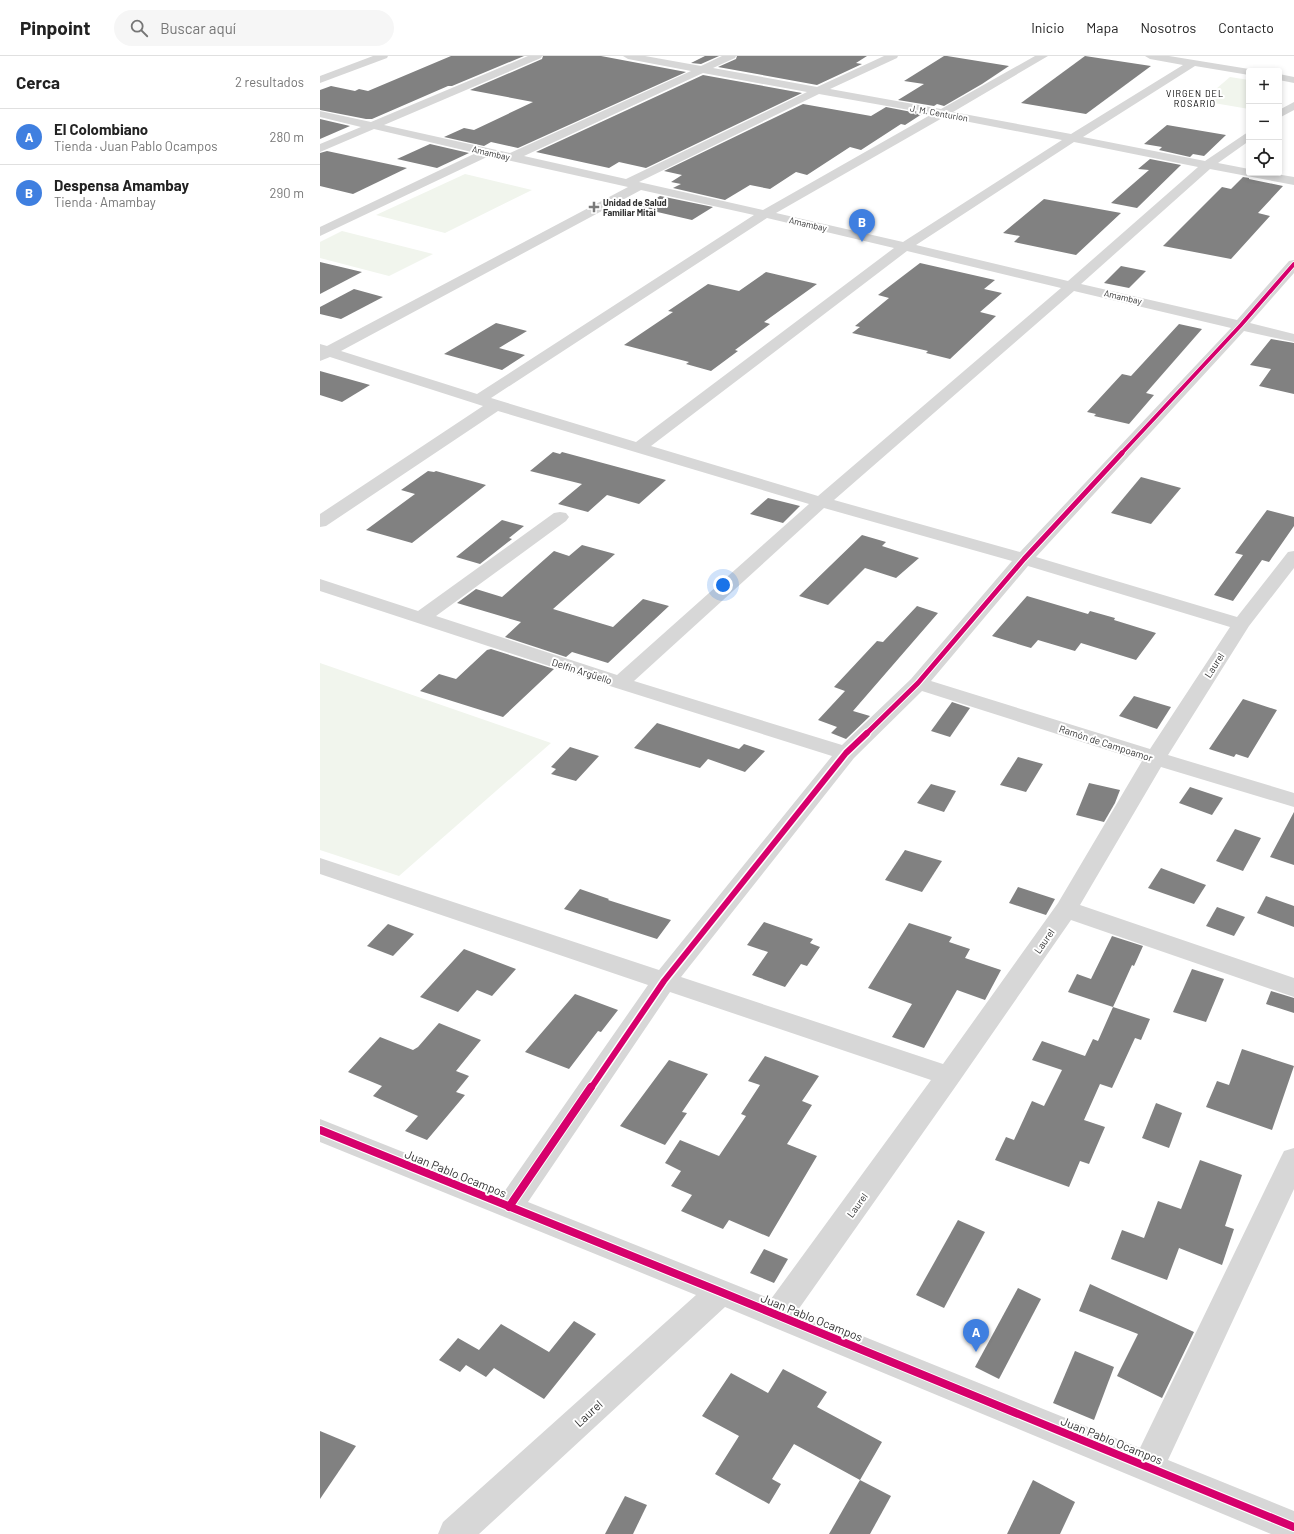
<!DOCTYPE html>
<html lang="es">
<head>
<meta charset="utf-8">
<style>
	:root { --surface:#fff; --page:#f6f6f6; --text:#222; --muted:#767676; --line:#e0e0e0; --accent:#1a73e8 }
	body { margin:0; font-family:Barlow,sans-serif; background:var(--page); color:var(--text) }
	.controls { position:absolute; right:12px; top:12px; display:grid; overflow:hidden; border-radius:4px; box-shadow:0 2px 6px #0003 }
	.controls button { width:36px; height:36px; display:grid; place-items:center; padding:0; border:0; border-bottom:1px solid var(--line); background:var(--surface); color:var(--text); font:20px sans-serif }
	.you { position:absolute; left:403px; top:529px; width:14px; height:14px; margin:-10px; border:3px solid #fff; border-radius:50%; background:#1a73e8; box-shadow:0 0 0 6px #1a73e833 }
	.badge { display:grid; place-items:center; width:26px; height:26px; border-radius:50%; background:var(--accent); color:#fff; font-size:13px; font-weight:700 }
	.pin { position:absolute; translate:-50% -33px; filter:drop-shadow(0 1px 2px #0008) }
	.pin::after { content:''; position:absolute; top:21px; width:14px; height:12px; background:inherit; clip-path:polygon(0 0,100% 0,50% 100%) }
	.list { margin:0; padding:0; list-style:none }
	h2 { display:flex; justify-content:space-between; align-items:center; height:52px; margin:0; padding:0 16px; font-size:17px }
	h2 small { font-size:13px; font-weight:400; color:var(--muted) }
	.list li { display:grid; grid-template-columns:26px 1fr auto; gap:12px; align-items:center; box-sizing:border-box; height:56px; padding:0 16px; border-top:1px solid var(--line) }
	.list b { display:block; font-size:15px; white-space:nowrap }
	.list p { margin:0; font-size:13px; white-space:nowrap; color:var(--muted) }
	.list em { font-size:13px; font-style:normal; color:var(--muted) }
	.icon { flex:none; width:22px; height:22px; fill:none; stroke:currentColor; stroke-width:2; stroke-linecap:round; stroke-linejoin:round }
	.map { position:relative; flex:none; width:974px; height:1478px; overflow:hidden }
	header { display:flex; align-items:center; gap:24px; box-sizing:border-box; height:56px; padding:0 20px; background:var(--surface); border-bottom:1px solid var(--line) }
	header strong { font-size:19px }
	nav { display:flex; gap:22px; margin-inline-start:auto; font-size:14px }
	.search { width:280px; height:36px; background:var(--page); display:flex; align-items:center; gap:10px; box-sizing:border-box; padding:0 14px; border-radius:22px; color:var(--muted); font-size:15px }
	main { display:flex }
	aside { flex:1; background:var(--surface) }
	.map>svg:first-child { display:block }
</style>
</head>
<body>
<header>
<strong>Pinpoint</strong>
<div class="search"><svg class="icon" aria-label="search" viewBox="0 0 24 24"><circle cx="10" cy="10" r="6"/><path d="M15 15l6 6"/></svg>Buscar aquí</div>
<nav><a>Inicio</a><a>Mapa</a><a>Nosotros</a><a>Contacto</a></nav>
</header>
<main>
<aside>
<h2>Cerca<small>2 resultados</small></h2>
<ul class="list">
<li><span class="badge" style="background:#3f7fe0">A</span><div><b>El Colombiano</b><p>Tienda · Juan Pablo Ocampos</p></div><em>280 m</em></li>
<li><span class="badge" style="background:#3f7fe0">B</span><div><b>Despensa Amambay</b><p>Tienda · Amambay</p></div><em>290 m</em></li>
</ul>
</aside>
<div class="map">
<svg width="974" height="1478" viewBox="0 0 974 1478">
	<rect width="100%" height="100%" fill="#fff"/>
	<!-- green -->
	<g fill="#f1f5ed">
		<path d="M 910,21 L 929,24 L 929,53 L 882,45 Z"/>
		<path d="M 145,118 L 212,134 L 125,177 L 56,159 Z"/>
		<path d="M 22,175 L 113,198 L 69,220 L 0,202 L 0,186 Z"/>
		<path d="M 0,607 L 231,687 L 79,820 L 0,794 Z"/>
	</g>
	<!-- building -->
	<g fill="#818181">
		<path d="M 131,0 L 204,0 L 132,30 L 128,30 L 52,63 L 46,63 L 0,54 L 0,34 L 11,30 L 35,35 L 39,33 L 48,35 Z"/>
		<path d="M 223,0 L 281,0 L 366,16 L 198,92 L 171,86 L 164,90 L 124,81 L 144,72 L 154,74 L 213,46 L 150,34 L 222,3 Z"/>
		<path d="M 385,0 L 399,0 L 381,8 L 371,7 Z"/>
		<path d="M 417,0 L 547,0 L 536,7 L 542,8 L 497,29 L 398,11 L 416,3 Z"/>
		<path d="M 624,0 L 627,0 L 689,10 L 662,28 L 624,50 L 617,48 L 614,50 L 578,44 L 604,28 L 584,25 Z"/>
		<path d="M 765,0 L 831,10 L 766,58 L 701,47 Z"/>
		<path d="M 383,19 L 482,37 L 326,112 L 299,106 L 289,112 L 216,96 Z"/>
		<path d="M 483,48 L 551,60 L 566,51 L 602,58 L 585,69 L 581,68 L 541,94 L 530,91 L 487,119 L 476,116 L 450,133 L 430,129 L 405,144 L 353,132 L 361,128 L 351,126 L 362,119 L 344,115 Z"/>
		<path d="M 0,63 L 30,70 L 0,83 Z"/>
		<path d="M 847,69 L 906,79 L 884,100 L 873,98 L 870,101 L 839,94 L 842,91 L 824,88 Z"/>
		<path d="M 110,88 L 149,97 L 117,112 L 77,103 Z"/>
		<path d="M 7,95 L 87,112 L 33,138 L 0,130 L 0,97 Z"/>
		<path d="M 830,103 L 861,109 L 817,152 L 791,147 L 829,114 L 818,113 Z"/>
		<path d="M 923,121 L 929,122 L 929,123 L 963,130 L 938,157 L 950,160 L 911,203 L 843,190 L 902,131 L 911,133 Z"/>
		<path d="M 340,140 L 393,151 L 372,164 L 320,152 Z"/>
		<path d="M 724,143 L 801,157 L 756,199 L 694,186 L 700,180 L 683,177 Z"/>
		<path d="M 0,206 L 42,216 L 0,238 Z"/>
		<path d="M 600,207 L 675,224 L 664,233 L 682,237 L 660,256 L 676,260 L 630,303 L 606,297 L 608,295 L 532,277 L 540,271 L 535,270 L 569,242 L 558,239 Z"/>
		<path d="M 801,210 L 826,215 L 809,232 L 784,227 Z"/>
		<path d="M 446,216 L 497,228 L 444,266 L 450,268 L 415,294 L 418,295 L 391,315 L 366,308 L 369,306 L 304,289 L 353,256 L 348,255 L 388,228 L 419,235 Z"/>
		<path d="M 34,233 L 63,241 L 21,263 L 0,258 L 0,251 Z"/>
		<path d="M 176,267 L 207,275 L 179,292 L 205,299 L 182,314 L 124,298 Z"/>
		<path d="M 859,268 L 882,273 L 826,337 L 834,339 L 809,368 L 774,360 L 776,358 L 767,356 L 802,318 L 811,320 Z"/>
		<path d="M 951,283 L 974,287 L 974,338 L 939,330 L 951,313 L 930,309 Z"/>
		<path d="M 0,315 L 50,329 L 22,346 L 0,339 Z"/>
		<path d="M 233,396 L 240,398 L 242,396 L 346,424 L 319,448 L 287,439 L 268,456 L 238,448 L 262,428 L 210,415 Z"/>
		<path d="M 108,415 L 114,416 L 116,415 L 166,429 L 92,487 L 46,474 L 95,438 L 81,434 Z"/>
		<path d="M 821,421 L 861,432 L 831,468 L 791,457 Z"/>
		<path d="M 448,442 L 480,450 L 463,467 L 430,458 Z"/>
		<path d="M 947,454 L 974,461 L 974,470 L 949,506 L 942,504 L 913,545 L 894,539 L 923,499 L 915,497 Z"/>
		<path d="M 182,464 L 204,470 L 189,482 L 192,483 L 160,508 L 136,501 Z"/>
		<path d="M 542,479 L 566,486 L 562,490 L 599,502 L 576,522 L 545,512 L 508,549 L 479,540 Z"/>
		<path d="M 262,489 L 295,498 L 233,553 L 293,571 L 323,543 L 349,550 L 288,607 L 252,596 L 246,601 L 185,581 L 201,566 L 137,547 L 156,533 L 182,541 L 234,495 L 249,500 Z"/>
		<path d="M 707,540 L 768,558 L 770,555 L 795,562 L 794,564 L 836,577 L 816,604 L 761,587 L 755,595 L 718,584 L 711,592 L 672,580 Z"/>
		<path d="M 597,550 L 618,557 L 533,655 L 550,660 L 526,683 L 511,677 L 517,671 L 498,664 L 525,635 L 514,631 L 557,585 L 563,586 Z"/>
		<path d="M 171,593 L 234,613 L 183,661 L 100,635 L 119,618 L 136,623 L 167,594 Z"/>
		<path d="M 814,640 L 851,651 L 837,673 L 799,660 Z"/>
		<path d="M 923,643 L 957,654 L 928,702 L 916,698 L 914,701 L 889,693 Z"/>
		<path d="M 632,646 L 650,652 L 630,681 L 611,675 Z"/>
		<path d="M 337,667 L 419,693 L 424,688 L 445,695 L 425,716 L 388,703 L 380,712 L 314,692 Z"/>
		<path d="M 250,691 L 279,700 L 256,725 L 231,718 L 236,713 L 231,711 Z"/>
		<path d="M 698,701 L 723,708 L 706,736 L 680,729 Z"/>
		<path d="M 769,727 L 800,734 L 795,747 L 784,766 L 756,759 Z"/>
		<path d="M 611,728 L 636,735 L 624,756 L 597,747 Z"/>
		<path d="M 870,731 L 903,742 L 892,759 L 859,747 Z"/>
		<path d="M 974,756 L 974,809 L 950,801 Z"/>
		<path d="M 915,773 L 941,782 L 923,815 L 896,805 Z"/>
		<path d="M 585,794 L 622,805 L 602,836 L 565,824 Z"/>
		<path d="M 841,812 L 886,829 L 874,848 L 828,832 Z"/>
		<path d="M 698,831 L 735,843 L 726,859 L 689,847 Z"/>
		<path d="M 260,833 L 289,843 L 288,844 L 351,864 L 337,883 L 244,853 Z"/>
		<path d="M 946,840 L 974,850 L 974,871 L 937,857 Z"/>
		<path d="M 897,851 L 925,861 L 914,880 L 886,870 Z"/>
		<path d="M 444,866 L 493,883 L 490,887 L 500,891 L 487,910 L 481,908 L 465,931 L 432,919 L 448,896 L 427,889 Z"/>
		<path d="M 589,867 L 632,881 L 629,886 L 650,893 L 645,902 L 681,914 L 665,944 L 637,934 L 604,992 L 572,981 L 592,948 L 548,932 Z"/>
		<path d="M 68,868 L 94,878 L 73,900 L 47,890 Z"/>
		<path d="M 792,880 L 823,890 L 814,910 L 812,909 L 793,951 L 748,936 L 757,918 L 771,923 Z"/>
		<path d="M 144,893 L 196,913 L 172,940 L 157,934 L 138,956 L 100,941 Z"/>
		<path d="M 872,913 L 904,923 L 886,966 L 853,956 Z"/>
		<path d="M 951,935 L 974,942 L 974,957 L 946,948 Z"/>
		<path d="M 255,938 L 298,954 L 281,976 L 278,975 L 249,1013 L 205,996 Z"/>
		<path d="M 793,951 L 830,963 L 821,984 L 815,982 L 792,1032 L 780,1028 L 764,1064 L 785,1071 L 769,1108 L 760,1105 L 749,1131 L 675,1104 L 686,1081 L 694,1084 L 712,1045 L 724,1050 L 742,1014 L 712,1004 L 722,985 L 765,1000 L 773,983 L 778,985 Z"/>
		<path d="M 119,967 L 161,984 L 136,1015 L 149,1020 L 136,1036 L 145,1039 L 107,1084 L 85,1075 L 98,1060 L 53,1040 L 62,1030 L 28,1016 L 60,981 L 93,994 L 98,991 Z"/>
		<path d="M 922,993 L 974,1010 L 952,1074 L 886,1051 L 897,1025 L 909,1029 Z"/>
		<path d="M 445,1000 L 499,1020 L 482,1045 L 492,1049 L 467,1088 L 497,1100 L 449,1181 L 409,1164 L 403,1173 L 361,1155 L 372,1139 L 351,1130 L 361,1115 L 345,1107 L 360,1084 L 399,1100 L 426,1060 L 421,1058 L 440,1029 L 428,1025 Z"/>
		<path d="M 349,1004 L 388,1018 L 362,1056 L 367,1057 L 345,1089 L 300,1070 Z"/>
		<path d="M 836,1047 L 862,1057 L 849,1092 L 822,1082 Z"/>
		<path d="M 880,1104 L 922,1119 L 905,1170 L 914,1173 L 902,1209 L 859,1192 L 847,1224 L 791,1203 L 802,1174 L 824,1182 L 838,1145 L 861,1153 Z"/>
		<path d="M 638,1164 L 665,1176 L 624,1252 L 596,1239 Z"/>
		<path d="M 444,1193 L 468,1203 L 454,1227 L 430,1217 Z"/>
		<path d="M 770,1228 L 874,1276 L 842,1342 L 797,1320 L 818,1278 L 759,1255 Z"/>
		<path d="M 698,1232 L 721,1243 L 679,1323 L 655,1311 Z"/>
		<path d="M 254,1265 L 276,1278 L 224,1343 L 174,1312 L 166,1321 L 146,1309 L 140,1316 L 119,1304 L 138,1282 L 159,1294 L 181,1268 L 229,1296 Z"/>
		<path d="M 755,1295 L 794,1311 L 774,1364 L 733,1347 Z"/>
		<path d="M 463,1313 L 507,1336 L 497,1351 L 562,1386 L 540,1424 L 474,1388 L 452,1423 L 461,1428 L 449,1448 L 395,1418 L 419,1380 L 382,1360 L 411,1317 L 448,1337 Z"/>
		<path d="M 0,1375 L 36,1390 L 0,1443 Z"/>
		<path d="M 540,1424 L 571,1440 L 550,1478 L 509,1478 Z"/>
		<path d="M 713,1424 L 755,1446 L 740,1478 L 687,1478 Z"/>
		<path d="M 305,1440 L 327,1449 L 313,1478 L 285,1478 Z"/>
	</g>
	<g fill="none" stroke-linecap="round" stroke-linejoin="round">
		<!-- minor -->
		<g fill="#d7d7d7" fill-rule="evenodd">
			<path d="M 53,0 L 68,0 L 67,2 L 0,27 L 0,20 Z"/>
			<path d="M 208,0 L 222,0 L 221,2 L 64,69 L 190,97 L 371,15 L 308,3 L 303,0 L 325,0 L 381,10 L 402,0 L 416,0 L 415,2 L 393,12 L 497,31 L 564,0 L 578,0 L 577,2 L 510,33 L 621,53 L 715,0 L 728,0 L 633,56 L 751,78 L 863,9 L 830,3 L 825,0 L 849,0 L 929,13 L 934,15 L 929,15 L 929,19 L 875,10 L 763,81 L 885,105 L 925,78 L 929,76 L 929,85 L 898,107 L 929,113 L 929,117 L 950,117 L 974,121 L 974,129 L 890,113 L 761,228 L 917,264 L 969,205 L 974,204 L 974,217 L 930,267 L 974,278 L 974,286 L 924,275 L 716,501 L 917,561 L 968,496 L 974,495 L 974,512 L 929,570 L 848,699 L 974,737 L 974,751 L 841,711 L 760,849 L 974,922 L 974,941 L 751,864 L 638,1027 L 478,1254 L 820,1392 L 960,1103 L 964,1095 L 974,1092 L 974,1133 L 848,1404 L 974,1455 L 974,1478 L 951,1478 L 405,1251 L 159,1478 L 118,1478 L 123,1466 L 376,1239 L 0,1086 L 0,1063 L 184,1136 L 328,929 L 0,818 L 0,802 L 339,914 L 512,700 L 293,631 L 0,535 L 0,523 L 98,555 L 234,457 L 240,456 L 246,457 L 249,461 L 246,465 L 116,560 L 297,619 L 489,448 L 178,355 L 6,470 L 0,471 L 0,458 L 163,350 L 10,301 L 0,305 L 0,288 L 7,290 L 308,131 L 169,100 L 0,180 L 0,171 L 156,97 L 54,73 L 0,96 L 0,88 L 41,71 L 0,61 L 0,55 L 51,66 ZM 383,17 L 487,36 L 306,123 L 204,100 ZM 499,38 L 612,58 L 443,154 L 319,126 ZM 624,61 L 742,84 L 583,186 L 456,157 ZM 754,86 L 878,111 L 748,225 L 596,189 ZM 321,134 L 434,159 L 157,338 L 21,295 ZM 447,162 L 574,192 L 316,386 L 171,342 ZM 587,195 L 741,232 L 498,440 L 331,390 ZM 754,235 L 911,272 L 700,496 L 514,444 ZM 504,452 L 692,505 L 591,623 L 522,689 L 314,625 ZM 708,510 L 910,571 L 830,693 L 611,625 ZM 602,635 L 822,705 L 738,847 L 623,1008 L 361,921 L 534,702 ZM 350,936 L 611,1024 L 451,1243 L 208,1146 Z"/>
			<path d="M 959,18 L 974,21 L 974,27 L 959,24 Z"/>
			<path d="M 974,46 L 974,54 L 959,62 L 959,54 Z"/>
		</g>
		<defs>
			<path id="cycleway-far3" d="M 801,398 L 921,269 L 974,208"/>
			<path id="cycleway-far2" d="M 546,678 L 598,627 L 704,503 L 802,397"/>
			<path id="cycleway-far1" d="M 271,1032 L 344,925 L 526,697 L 547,677"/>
			<g id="cycleway">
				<path d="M 0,1074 L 401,1236 L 974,1471"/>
				<path d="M 189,1151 L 271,1031"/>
			</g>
		</defs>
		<!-- cycleway-far3 casing -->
		<use href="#cycleway-far3" stroke="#fff" stroke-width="5.5"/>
		<!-- cycleway-far2 casing -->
		<use href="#cycleway-far2" stroke="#fff" stroke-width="7"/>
		<!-- cycleway-far1 casing -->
		<use href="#cycleway-far1" stroke="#fff" stroke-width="9"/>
		<!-- cycleway casing -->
		<use href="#cycleway" stroke="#fff" stroke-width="10"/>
		<!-- cycleway-far3 -->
		<use href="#cycleway-far3" stroke="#d6006c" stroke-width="4"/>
		<!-- cycleway-far2 -->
		<use href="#cycleway-far2" stroke="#d6006c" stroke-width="5"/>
		<!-- cycleway-far1 -->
		<use href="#cycleway-far1" stroke="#d6006c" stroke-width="6"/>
		<!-- cycleway -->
		<use href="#cycleway" stroke="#d6006c" stroke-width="8"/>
	</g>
	<!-- markers -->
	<path fill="#7a7a7a" stroke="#fff" stroke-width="1.5" d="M272 145h4v4h4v4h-4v4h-4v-4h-4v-4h4z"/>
	<g text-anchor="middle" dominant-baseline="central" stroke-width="4" stroke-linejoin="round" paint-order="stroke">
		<!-- far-neighbourhood labels -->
		<g font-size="9" letter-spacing="1" fill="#000" stroke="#fff">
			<text x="875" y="37">VIRGEN DEL<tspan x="875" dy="10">ROSARIO</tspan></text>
		</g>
		<!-- far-street labels -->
		<g font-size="9" fill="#333" stroke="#fff">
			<text transform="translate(619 57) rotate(10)">J. M. Centurion</text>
			<text transform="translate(171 97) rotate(13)">Amambay</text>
			<text transform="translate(488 168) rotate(13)">Amambay</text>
			<text transform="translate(803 241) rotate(13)">Amambay</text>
		</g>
		<!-- far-poi labels -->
		<g font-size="9" font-weight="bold" fill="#333" stroke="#fff" text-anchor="start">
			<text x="283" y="146">Unidad de Salud<tspan x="283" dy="10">Familiar Mitai</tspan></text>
		</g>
		<!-- street labels -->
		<g font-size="10" fill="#333" stroke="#fff">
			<text transform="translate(894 609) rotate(-57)">Laurel</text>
			<text transform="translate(262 615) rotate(18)">Delfín Argüello</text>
			<text transform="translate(786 687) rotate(18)">Ramón de Campoamor</text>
			<text transform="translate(724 885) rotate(-55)">Laurel</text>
			<text transform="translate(537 1149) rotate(-54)">Laurel</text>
		</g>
		<!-- near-street labels -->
		<g font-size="12" fill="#333" stroke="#fff">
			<text transform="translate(136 1117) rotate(22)">Juan Pablo Ocampos</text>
			<text transform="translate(492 1261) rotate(22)">Juan Pablo Ocampos</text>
			<text transform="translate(268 1357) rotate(-42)">Laurel</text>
			<text transform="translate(792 1384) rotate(22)">Juan Pablo Ocampos</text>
		</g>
	</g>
</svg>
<div class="controls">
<button>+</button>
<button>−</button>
<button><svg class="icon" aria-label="locate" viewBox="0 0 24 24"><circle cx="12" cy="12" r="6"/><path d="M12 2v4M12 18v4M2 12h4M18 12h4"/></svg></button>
</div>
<div class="you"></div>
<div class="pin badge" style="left:656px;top:1296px;background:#3f7fe0">A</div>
<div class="pin badge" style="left:542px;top:186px;background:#3f7fe0">B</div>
</div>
</main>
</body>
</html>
